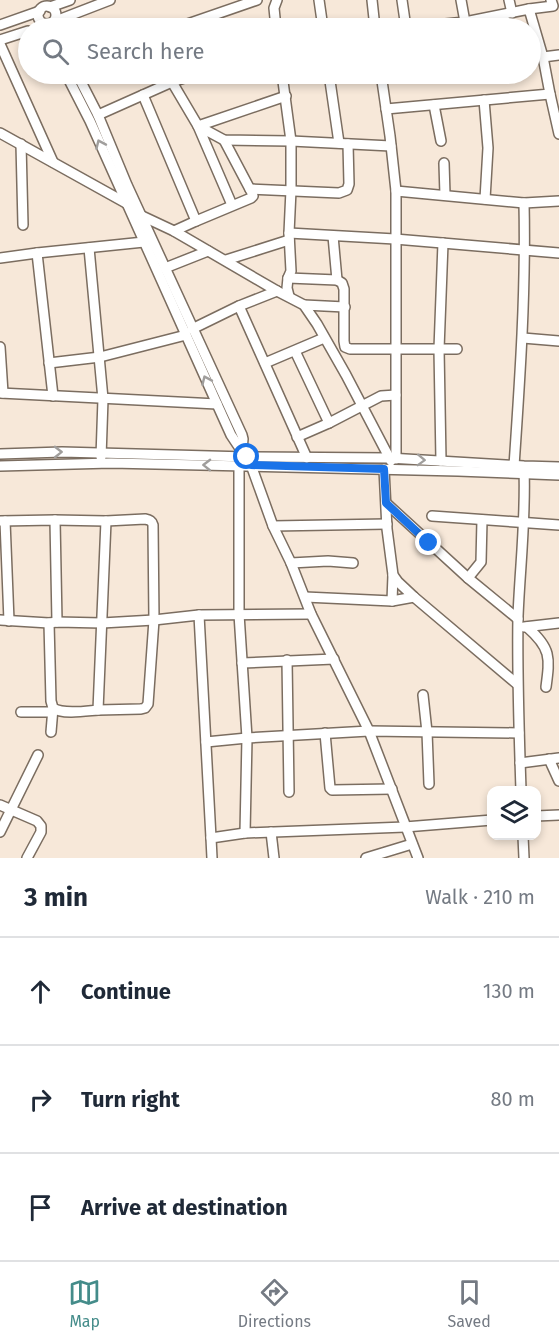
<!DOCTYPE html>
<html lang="en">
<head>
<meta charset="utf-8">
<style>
	:root { --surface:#fff; --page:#f2f2f3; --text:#1f2937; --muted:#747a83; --line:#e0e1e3; --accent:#448c8a }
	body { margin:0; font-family:"Fira Sans",sans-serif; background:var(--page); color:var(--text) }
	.controls { position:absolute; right:18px; bottom:18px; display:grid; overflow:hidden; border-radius:12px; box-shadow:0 3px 9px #0003 }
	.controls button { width:54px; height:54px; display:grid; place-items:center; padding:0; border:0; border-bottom:2px solid var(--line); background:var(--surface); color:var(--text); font:30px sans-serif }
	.stop { position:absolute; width:18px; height:18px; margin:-14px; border:4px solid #1a73e8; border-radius:50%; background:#fff }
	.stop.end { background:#1a73e8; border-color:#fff; box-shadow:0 2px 6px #0008 }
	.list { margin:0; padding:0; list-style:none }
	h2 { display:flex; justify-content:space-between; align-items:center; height:78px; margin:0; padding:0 24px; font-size:26px }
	h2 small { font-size:20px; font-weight:400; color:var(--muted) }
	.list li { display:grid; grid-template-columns:39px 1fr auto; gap:18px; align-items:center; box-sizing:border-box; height:108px; padding:0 24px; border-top:2px solid var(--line) }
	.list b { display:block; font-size:22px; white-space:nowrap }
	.list em { font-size:20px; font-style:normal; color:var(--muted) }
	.icon { flex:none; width:33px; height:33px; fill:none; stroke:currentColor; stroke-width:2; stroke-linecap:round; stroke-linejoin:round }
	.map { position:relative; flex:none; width:559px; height:858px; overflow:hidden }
	.search { position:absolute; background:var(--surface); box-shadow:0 3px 9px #0003; left:18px; right:18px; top:18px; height:66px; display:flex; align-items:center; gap:15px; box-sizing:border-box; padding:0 21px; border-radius:33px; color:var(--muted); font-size:22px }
	.sheet { height:402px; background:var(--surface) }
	nav { display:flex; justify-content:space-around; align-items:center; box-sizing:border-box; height:84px; border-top:2px solid var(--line); background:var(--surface); font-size:16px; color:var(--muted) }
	nav a { display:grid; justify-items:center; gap:3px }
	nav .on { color:var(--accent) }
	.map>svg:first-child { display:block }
</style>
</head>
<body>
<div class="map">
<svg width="559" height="858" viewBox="0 0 559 858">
	<rect width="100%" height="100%" fill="#f7e8d9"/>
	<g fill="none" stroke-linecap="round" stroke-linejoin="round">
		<defs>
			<g id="minor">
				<path d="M 319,0 L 323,28"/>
				<path d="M 372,0 L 375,28"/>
				<path d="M 461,0 L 465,22"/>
				<path d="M 509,0 L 512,13"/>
				<circle cx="47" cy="15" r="9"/>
				<path d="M 50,7 L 70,0"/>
				<path d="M 529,9 L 553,6 L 551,0"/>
				<path d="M 53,22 L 110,0"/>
				<path d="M 0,25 L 40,11"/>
				<path d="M 176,28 L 257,0"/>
				<path d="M 276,28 L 274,8 L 277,0"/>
				<path d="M 0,40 L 28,31"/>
				<path d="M 0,44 L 53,162"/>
				<path d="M 543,57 L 559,55"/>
				<path d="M 66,74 L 90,121 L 217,404 L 231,435 L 251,465 L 273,526 L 291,563 L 311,614 L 369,731 L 418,858"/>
				<path d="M 77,74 L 98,115 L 127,185 L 242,435 L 243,439 L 242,450"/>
				<path d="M 165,74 L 172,82 L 198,126 L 286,96"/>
				<path d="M 282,74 L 291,141 L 291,190 L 289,233 L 291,271 L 288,278 L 287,288 L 289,296"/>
				<path d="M 329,74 L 339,143"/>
				<path d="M 381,74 L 390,136 L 396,191 L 396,459"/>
				<path d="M 550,94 L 559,134"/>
				<path d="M 143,95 L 196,221 L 251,198 L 253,196 L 252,193 L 224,140"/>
				<path d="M 484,100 L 488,148 L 485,199"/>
				<path d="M 434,105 L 441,141"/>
				<path d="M 386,109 L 550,94 L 543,57 L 529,9 L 465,22 L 406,28 L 402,0"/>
				<path d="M 98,115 L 172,82 L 196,74"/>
				<path d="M 0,133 L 126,203 L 142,216 L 174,231 L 277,291 L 304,305 L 317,324 L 346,375 L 391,461"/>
				<path d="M 21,144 L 23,225"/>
				<path d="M 444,163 L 445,195"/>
				<path d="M 250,189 L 339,193 L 347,190 L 349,184 L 348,144"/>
				<path d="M 396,191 L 524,203 L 559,201"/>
				<path d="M 232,205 L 198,126 L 224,140 L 291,141 L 391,146"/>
				<path d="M 174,231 L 196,221"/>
				<path d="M 289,233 L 395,239 L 559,253"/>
				<path d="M 333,236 L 337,280"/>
				<path d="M 89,248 L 103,399 L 101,457"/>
				<path d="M 37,253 L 53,396"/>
				<path d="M 0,258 L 37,253 L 144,242"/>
				<path d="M 226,260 L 289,240"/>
				<path d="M 165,268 L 208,251"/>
				<path d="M 288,278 L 337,280 L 342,283 L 344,289 L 344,341 L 345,347 L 350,349 L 457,349"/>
				<path d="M 304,305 L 345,307"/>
				<path d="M 239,306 L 307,458"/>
				<path d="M 192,329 L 239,306 L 277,291"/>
				<path d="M 523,338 L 559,341"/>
				<path d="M 0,347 L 3,393"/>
				<path d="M 295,351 L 329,423"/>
				<path d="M 49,363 L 100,357 L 186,335"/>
				<path d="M 265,363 L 324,338"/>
				<path d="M 0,393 L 217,404"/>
				<path d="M 297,437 L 329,423 L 381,396 L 396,395"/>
				<path d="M 0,454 L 62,452 L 247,457 L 389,458 L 524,466 L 559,467"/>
				<path d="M 441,461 L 439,349 L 443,243"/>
				<path d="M 239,465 L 239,614 L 247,738 L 245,833"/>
				<path d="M 0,466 L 111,463 L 458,471 L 559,475"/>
				<path d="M 514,466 C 520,378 526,291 524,203"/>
				<path d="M 384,469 L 387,529 L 393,575 L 398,582 L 414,597 L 517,684"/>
				<path d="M 386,503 L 468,578 L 518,619"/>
				<path d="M 432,516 L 559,525"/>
				<path d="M 55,520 L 106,521 L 145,519 C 150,520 152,521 153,525 L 154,620 L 148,704 L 145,708 L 141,709 L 98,710"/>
				<path d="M 0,521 L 55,520 L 57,622"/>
				<path d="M 5,521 L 9,621"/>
				<path d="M 273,526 L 387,524"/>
				<path d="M 291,563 L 328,561 L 353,563"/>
				<path d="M 393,575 L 392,601 L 414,597"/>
				<path d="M 468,578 L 481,562 L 482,520"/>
				<path d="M 305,597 L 392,601"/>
				<path d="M 199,615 L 211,838"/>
				<path d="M 0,620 L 49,623 L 57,622 L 102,623 L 154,620 L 199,615 L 311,614"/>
				<path d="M 49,623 L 51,701 L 53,708 C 63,715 86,711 98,710 L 106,521"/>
				<path d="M 524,627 L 559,623"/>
				<path d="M 527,627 C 551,648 550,657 546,687"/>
				<path d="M 287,660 L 289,792"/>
				<path d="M 242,663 L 334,659"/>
				<path d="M 423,695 L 427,732 L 429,784"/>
				<path d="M 21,712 L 52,712"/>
				<path d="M 51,732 L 53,708"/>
				<path d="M 325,733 L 330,788 L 332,790 L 392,789"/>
				<path d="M 206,742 L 247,738 L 369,731 L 519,733"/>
				<path d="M 549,759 L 559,781"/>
				<path d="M 520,763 L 559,758"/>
				<path d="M 521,790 C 519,732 517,674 518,616 C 520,567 526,518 524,469"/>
				<path d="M 0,805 L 37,821 L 41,826 L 41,832 L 27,858"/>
				<path d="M 536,816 L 559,815"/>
				<path d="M 0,832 L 38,755"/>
				<path d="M 271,832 L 274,858"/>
				<path d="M 523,836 L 524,858"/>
				<path d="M 212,858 L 211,838 L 245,833 L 405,827 L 492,820"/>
				<path d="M 366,858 L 412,844"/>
			</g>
		</defs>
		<!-- minor casing -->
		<use href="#minor" stroke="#7b6d60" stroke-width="12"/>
		<!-- minor -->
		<use href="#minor" stroke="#fff" stroke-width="9"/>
	</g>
	<!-- one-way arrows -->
	<defs><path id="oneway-chevron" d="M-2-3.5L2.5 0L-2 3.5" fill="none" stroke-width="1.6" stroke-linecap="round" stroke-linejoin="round" transform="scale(1.5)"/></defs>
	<g stroke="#a09e9c">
		<use href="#oneway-chevron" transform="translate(100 144) rotate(-114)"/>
		<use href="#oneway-chevron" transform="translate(206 380) rotate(-114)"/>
		<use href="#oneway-chevron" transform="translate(58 452) rotate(-1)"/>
		<use href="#oneway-chevron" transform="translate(421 460) rotate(2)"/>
		<use href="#oneway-chevron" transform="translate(207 465) rotate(-179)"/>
	</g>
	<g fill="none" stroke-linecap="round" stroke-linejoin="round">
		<!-- route -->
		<path stroke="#1a73e8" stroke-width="8" d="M 247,457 L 251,465 L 384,469 L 386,503 L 429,543"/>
	</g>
</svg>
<div class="controls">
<button><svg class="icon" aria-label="layers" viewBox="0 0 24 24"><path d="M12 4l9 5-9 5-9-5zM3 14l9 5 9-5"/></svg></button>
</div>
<div class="stop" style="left:247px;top:457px"></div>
<div class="stop end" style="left:429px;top:543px"></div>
<div class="search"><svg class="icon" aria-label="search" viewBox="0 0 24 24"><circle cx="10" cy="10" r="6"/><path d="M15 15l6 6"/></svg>Search here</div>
</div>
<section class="sheet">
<h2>3 min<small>Walk · 210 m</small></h2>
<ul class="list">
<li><svg class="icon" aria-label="ahead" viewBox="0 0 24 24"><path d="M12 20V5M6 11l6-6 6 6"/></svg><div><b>Continue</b></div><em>130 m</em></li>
<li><svg class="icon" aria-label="right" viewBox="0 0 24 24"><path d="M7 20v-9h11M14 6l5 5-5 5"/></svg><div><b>Turn right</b></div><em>80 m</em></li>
<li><svg class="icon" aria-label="arrive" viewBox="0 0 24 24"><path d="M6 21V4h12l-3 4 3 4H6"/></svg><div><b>Arrive at destination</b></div></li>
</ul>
</section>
<nav>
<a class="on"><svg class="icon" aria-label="map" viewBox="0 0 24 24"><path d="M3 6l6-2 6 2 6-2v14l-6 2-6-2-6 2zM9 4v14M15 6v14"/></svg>Map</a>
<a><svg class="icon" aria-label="directions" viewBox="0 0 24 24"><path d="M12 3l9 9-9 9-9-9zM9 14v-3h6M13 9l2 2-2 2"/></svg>Directions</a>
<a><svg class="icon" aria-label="saved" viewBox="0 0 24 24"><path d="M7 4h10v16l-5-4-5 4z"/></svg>Saved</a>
</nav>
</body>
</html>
